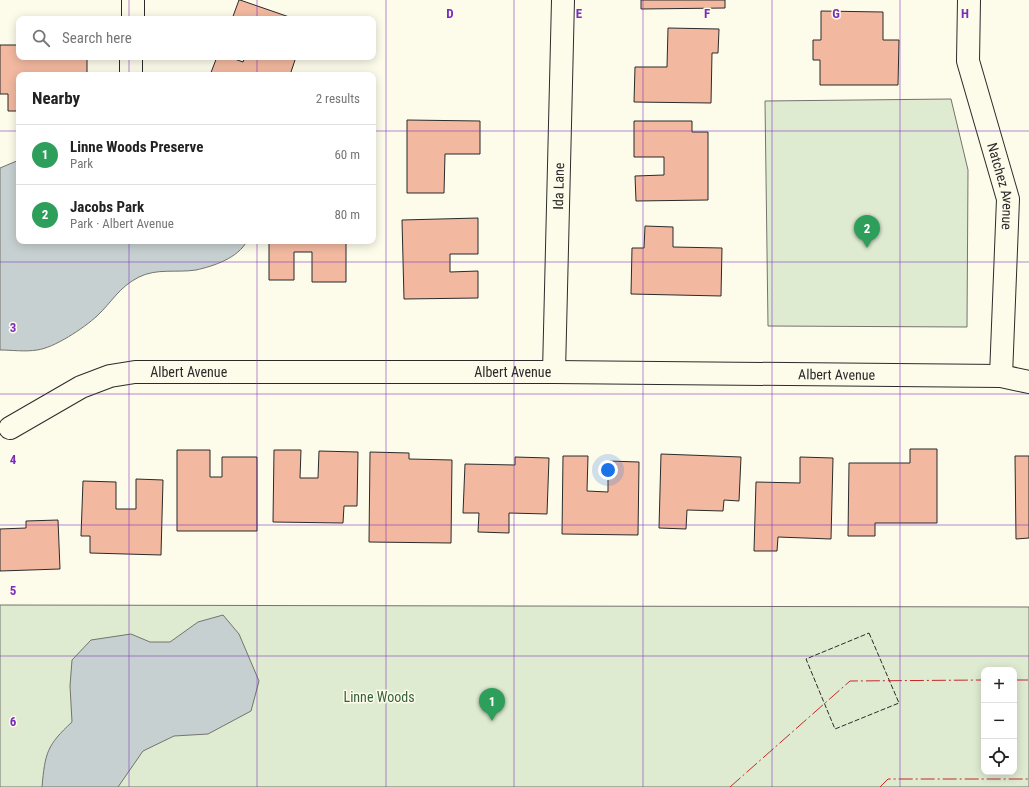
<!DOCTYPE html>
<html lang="en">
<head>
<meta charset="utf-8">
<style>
	:root { --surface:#fff; --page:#f6f6f6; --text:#222; --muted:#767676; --line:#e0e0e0; --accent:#c62828 }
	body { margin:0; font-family:"Roboto Condensed",sans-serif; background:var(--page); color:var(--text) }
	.controls { position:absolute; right:12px; bottom:12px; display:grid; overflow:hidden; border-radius:8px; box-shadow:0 2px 10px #0003 }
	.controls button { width:36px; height:36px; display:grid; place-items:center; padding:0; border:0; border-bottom:1px solid var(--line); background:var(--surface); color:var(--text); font:20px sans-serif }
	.you { position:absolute; left:608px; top:470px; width:14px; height:14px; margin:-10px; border:3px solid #fff; border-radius:50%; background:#1a73e8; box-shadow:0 0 0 6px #1a73e833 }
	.badge { display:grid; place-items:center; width:26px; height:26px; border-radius:50%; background:var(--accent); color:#fff; font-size:13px; font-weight:700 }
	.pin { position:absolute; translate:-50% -33px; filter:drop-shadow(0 1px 2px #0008) }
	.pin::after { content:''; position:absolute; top:21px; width:14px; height:12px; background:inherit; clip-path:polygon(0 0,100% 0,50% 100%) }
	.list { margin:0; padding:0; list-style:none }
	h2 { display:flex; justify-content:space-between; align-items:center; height:52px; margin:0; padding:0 16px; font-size:17px }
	h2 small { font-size:13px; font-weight:400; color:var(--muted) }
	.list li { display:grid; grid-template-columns:26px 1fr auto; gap:12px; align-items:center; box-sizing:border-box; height:60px; padding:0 16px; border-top:1px solid var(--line) }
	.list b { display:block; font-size:15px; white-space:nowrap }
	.list p { margin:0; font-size:13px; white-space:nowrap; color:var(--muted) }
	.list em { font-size:13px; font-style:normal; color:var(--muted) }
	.icon { flex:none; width:22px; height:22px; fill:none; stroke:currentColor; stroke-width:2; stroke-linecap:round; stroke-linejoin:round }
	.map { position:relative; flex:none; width:1029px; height:787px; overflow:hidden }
	.search { position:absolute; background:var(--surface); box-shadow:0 2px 10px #0003; left:16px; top:16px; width:360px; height:44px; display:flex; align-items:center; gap:10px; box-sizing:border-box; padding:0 14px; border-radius:8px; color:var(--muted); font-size:15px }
	.panel { position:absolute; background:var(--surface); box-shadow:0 2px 10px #0003; left:16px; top:72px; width:360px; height:172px; border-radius:8px }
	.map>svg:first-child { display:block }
</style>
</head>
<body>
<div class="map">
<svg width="1029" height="787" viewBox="0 0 1029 787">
	<rect width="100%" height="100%" fill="#fdfbea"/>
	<!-- green -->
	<g fill="#deebd1" stroke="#74746e" fill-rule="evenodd">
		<path d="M 951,99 L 968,170 L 967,327 L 768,326 L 765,101 Z"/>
		<path d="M 0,605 L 1029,607 L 1029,787 L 0,787 ZM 984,670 L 1014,670 L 1014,772 L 984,772 Z"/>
	</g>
	<!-- water -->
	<g fill="#c7d0d0" stroke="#74746e">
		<path d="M 19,160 L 19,241 L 247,241 C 238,258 214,266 196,270 C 177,273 157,268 139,277 C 119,287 112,302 97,316 C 84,328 54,348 37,350 C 25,352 12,350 0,350 L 0,168 Z"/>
		<path d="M 223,615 L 239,634 L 259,681 L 251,711 L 208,734 L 174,736 L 143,751 L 118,787 L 42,787 C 45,753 47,745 72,722 L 70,686 L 72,660 L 91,640 L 131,634 L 150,642 L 170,642 L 198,622 Z"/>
	</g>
	<!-- building -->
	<g fill="#f2b8a0" stroke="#2b2b2b">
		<path d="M 239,0 L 240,0 L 295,19 L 232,19 Z"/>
		<path d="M 641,0 L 725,0 L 725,8 L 641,9 Z"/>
		<path d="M 821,11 L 883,12 L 883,40 L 899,40 L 898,85 L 820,85 L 820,60 L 813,60 L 813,40 L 821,40 Z"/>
		<path d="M 668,28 L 719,29 L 718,53 L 712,53 L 711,103 L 634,102 L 635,67 L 667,67 Z"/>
		<path d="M 0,45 L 19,45 L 19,57 L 87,57 L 87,75 L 19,75 L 19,111 L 8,111 L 8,94 L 0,94 Z"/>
		<path d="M 217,57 L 229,57 L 243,62 L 245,57 L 296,57 L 290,75 L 210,75 Z"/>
		<path d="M 407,120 L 480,121 L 480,154 L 445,154 L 444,193 L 407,193 Z"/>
		<path d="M 634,121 L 692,121 L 692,132 L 708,132 L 708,200 L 636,201 L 635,176 L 664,175 L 664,157 L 634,157 Z"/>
		<path d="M 478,218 L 478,254 L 450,254 L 450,272 L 478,271 L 478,298 L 404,299 L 402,220 Z"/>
		<path d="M 645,226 L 673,227 L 673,247 L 722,248 L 721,296 L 631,294 L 632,248 L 644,248 Z"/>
		<path d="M 269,241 L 346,241 L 346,282 L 312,282 L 312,252 L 294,252 L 294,280 L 269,280 Z"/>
		<path d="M 910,449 L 937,449 L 937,523 L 875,523 L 875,536 L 848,536 L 849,463 L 910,463 Z"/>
		<path d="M 177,450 L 210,450 L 210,477 L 222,477 L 222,457 L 257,457 L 257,531 L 177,531 Z"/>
		<path d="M 274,450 L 301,450 L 300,478 L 318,478 L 319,451 L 358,452 L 357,506 L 344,506 L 343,523 L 273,522 Z"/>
		<path d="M 370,452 L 409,453 L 409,459 L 452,460 L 451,543 L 369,542 Z"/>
		<path d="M 661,454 L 741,457 L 739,501 L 724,500 L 723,511 L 687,510 L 686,529 L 659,528 Z"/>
		<path d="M 563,456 L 588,456 L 587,491 L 608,492 L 608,461 L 639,462 L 638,535 L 562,534 Z"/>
		<path d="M 1015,456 L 1029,456 L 1029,538 L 1016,539 Z"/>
		<path d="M 515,457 L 549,458 L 547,514 L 509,513 L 509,533 L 478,532 L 479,513 L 463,513 L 465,464 L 515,465 Z"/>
		<path d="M 800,457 L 833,458 L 831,539 L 778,537 L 777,551 L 754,551 L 756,482 L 800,483 Z"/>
		<path d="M 136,479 L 163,480 L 161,555 L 90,553 L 90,536 L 81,536 L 83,481 L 116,482 L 116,509 L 136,509 Z"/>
		<path d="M 58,520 L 60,569 L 0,571 L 0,529 L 26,528 L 26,521 Z"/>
	</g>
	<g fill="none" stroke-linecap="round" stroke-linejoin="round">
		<defs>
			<g id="minor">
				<path id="s1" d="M 969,0 L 968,61 L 1008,199 L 1001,376"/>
				<path d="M 133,19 L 133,0"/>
				<path d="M 131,75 L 131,57"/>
				<path id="s2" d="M 554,372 L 563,0"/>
				<path id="s3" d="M 10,428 L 81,387 L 110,376 L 135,372 L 554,372 L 1001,376 L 1029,382"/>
			</g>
		</defs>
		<!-- minor casing -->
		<use href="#minor" stroke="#2b2b2b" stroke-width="24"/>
		<!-- minor -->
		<use href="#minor" stroke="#fdfbea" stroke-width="22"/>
		<!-- fence -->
		<path stroke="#2b2b2b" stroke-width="1" stroke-dasharray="5 2" stroke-linecap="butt" d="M 869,633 L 899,703 L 835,729 L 806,659 Z"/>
		<!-- power -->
		<g stroke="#c62828" stroke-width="1" stroke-dasharray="14 3 2 3" stroke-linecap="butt">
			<path d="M 1014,680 L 1029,680"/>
			<path d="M 730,787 L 850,681 L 984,680"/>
			<path d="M 880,787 L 888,779 L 1029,779"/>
		</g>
	</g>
	<!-- grid -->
	<path fill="none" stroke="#7b2cbf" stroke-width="1" stroke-opacity="0.55" d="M 129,0 L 129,19M 257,0 L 257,19M 386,0 L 386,787M 514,0 L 514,787M 643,0 L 643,787M 772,0 L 772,787M 900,0 L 900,787M 129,57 L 129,75M 257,57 L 257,75M 0,131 L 19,131M 373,131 L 1029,131M 129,241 L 129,787M 257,241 L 257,787M 0,262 L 1029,262M 0,394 L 1029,394M 0,525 L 1029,525M 0,656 L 1029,656"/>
	<g text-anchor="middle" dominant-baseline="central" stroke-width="3" stroke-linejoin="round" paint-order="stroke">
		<!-- street labels -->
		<g font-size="14" fill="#2b2b2b" stroke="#fdfbea">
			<text stroke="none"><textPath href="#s2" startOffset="186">Ida Lane</textPath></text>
			<text stroke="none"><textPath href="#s1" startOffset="191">Natchez Avenue</textPath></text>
			<text stroke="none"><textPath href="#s3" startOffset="192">Albert Avenue</textPath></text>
			<text stroke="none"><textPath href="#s3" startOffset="516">Albert Avenue</textPath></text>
			<text stroke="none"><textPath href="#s3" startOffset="840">Albert Avenue</textPath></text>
		</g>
		<!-- park labels -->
		<g font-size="14" fill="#34623c" stroke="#fdfbea">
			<text x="379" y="697">Linne Woods</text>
		</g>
	</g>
	<g font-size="13" text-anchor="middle" font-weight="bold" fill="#7b2cbf" stroke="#fdfbea" stroke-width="3" stroke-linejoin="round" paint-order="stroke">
		<text x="450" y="18">D</text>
		<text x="579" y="18">E</text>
		<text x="707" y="18">F</text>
		<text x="836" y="18">G</text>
		<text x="965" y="18">H</text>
		<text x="13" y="332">3</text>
		<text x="13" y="464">4</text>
		<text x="13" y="595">5</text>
		<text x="13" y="726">6</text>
	</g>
</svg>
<div class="controls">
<button>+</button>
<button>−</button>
<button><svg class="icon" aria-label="locate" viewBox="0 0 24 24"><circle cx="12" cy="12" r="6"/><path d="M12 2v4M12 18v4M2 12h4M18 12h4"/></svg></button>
</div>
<div class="you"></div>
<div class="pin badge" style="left:492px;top:721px;background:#2e9e5b">1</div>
<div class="pin badge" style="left:867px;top:248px;background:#2e9e5b">2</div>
<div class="search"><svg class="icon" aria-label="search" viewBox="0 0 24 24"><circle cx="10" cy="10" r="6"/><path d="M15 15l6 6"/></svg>Search here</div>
<section class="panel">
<h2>Nearby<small>2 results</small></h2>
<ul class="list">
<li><span class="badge" style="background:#2e9e5b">1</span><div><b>Linne Woods Preserve</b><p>Park</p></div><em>60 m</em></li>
<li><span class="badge" style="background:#2e9e5b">2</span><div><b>Jacobs Park</b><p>Park · Albert Avenue</p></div><em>80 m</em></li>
</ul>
</section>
</div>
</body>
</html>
